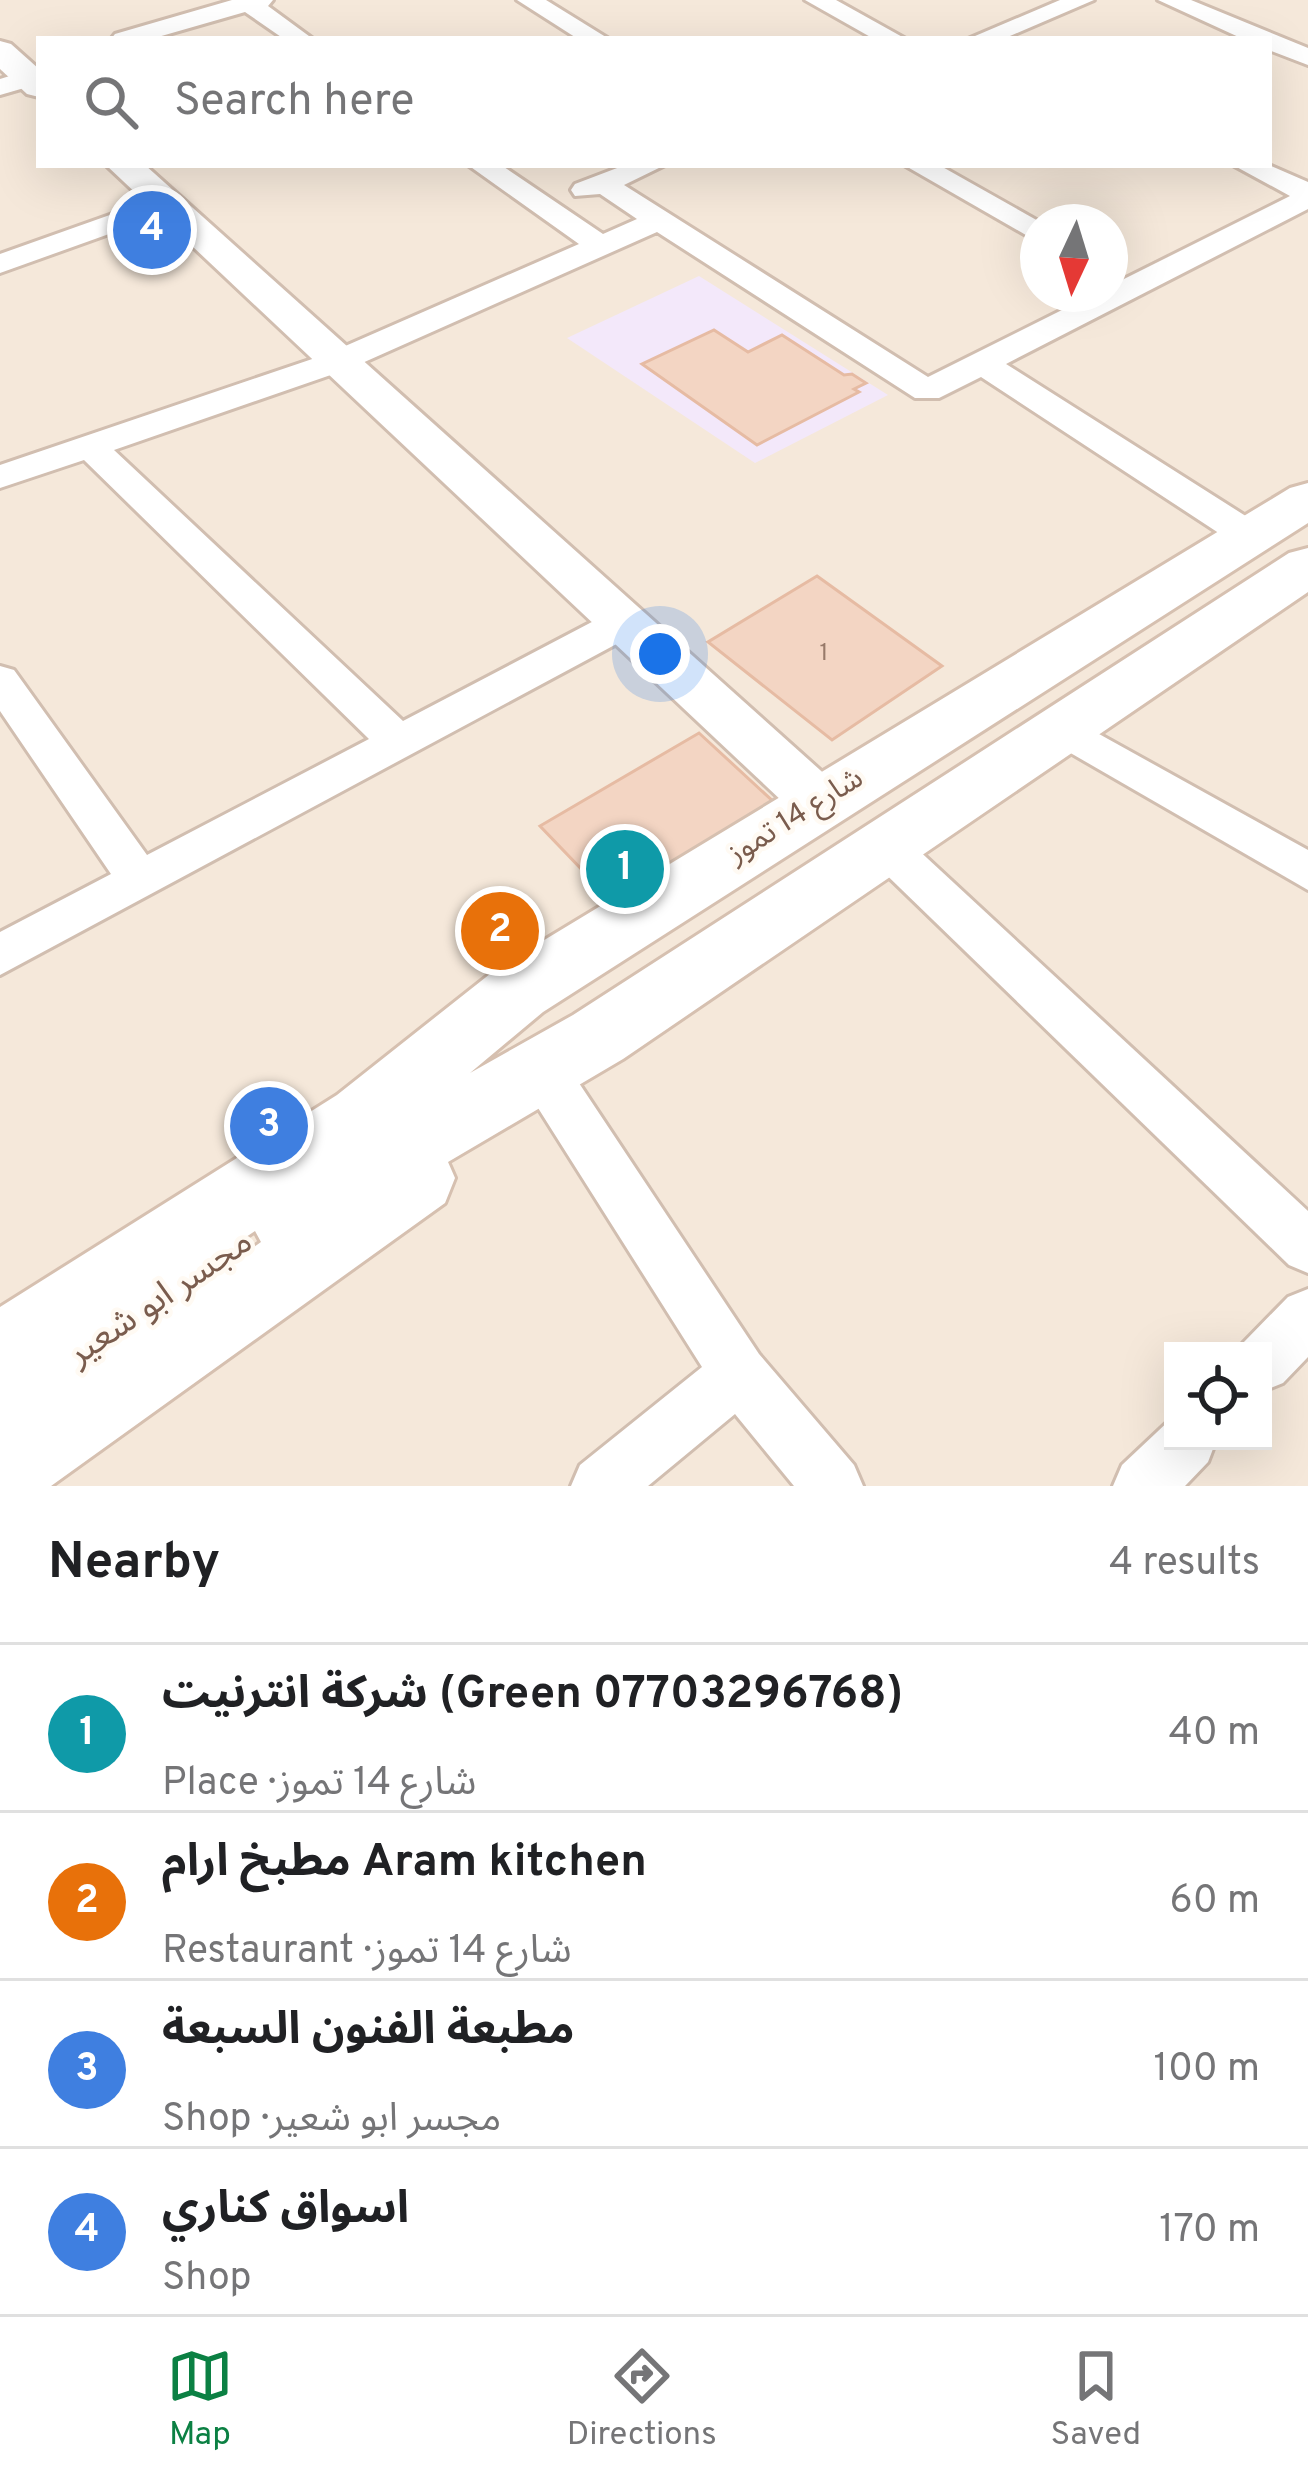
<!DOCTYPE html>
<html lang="en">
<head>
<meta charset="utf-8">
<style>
	:root { --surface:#fff; --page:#f6f6f6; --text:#202124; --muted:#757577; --line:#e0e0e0; --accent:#0b8043 }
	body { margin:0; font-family:Overpass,"Noto Sans Arabic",sans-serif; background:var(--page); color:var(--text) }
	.controls { position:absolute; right:36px; bottom:36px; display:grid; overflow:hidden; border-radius:0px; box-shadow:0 12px 48px #0002 }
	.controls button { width:108px; height:108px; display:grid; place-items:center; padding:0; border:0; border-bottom:3px solid var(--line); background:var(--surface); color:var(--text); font:60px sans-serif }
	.compass { position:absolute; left:1020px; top:204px; width:108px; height:108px; border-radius:50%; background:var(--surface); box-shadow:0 12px 48px #0002; rotate:184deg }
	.you { position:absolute; left:660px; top:654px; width:42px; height:42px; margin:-30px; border:9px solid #fff; border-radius:50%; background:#1a73e8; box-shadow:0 0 0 18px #1a73e833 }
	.badge { display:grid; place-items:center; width:78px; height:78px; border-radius:50%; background:var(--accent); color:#fff; font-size:39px; font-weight:700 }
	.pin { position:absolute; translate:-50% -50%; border:6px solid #fff; box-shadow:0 3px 12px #0006 }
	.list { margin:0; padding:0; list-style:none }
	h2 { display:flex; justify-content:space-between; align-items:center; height:156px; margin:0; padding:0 48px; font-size:51px }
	h2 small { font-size:39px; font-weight:400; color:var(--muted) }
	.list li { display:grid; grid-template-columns:78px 1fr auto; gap:36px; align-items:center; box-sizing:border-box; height:168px; padding:0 48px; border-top:3px solid var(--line) }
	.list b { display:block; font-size:45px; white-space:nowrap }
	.list p { margin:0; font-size:39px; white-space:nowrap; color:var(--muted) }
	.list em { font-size:39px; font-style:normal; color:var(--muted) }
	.icon { flex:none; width:66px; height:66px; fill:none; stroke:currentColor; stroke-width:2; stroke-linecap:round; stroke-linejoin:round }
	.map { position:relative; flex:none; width:1308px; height:1486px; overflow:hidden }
	.search { position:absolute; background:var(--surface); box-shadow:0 12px 48px #0002; left:36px; right:36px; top:36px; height:132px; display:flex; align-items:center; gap:30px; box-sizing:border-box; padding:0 42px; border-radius:0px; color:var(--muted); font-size:45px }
	.sheet { height:828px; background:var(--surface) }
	nav { display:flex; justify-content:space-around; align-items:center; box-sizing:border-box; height:168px; border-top:3px solid var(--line); background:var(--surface); font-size:33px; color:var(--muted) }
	nav a { display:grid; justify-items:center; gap:6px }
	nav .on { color:var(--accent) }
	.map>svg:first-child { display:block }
</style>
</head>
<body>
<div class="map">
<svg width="1308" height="1486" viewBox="0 0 1308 1486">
	<rect width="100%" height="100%" fill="#fdf6ec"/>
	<!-- residential -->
	<path fill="#f5e8da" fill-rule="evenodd" d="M 0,0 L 1308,0 L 1308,1486 L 0,1486 ZM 39,39 L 1269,39 L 1269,165 L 39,165 ZM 1038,222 L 1110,222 L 1110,294 L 1038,294 ZM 1173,1351 L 1263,1351 L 1263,1441 L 1173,1441 Z"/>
	<!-- education -->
	<path fill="#f3e8fa" d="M 699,276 L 888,395 L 755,463 L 567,338 Z"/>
	<!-- building -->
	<g fill="#f3d5c3" stroke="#e6bba3" stroke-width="3">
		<path d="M 714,330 L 748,352 L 782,335 L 844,375 L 852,374 L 866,383 L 854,389 L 859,392 L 757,445 L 642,364 Z"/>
		<path d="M 817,576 L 942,666 L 832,740 L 708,642 Z"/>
		<path d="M 699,733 L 776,804 L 612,901 L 540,826 Z"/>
	</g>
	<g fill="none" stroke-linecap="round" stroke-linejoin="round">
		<defs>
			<g id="minor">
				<path d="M 273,0 L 268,6 L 313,39 L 284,39 L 245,12 L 151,39 L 111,39 L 115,34 L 232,0 Z"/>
				<path d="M 517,0 L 546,0 L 609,39 L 578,39 Z"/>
				<path d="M 805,0 L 836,0 L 906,39 L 874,39 Z"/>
				<path d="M 1060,0 L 1094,0 L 1003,39 L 968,39 Z"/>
				<path d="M 1158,0 L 1191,0 L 1308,48 L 1308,65 L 1269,50 L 1269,39 L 1243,39 Z"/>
				<path d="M 29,70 L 38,72 L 38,84 L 0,95 L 0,79 Z"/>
				<path d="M 468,165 L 501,165 L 603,234 L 637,219 L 600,194 L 575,196 L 571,190 L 575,184 L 625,165 L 665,165 L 624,185 L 928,377 L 1094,294 L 1110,294 L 1110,286 L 1290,196 L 1233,165 L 1269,165 L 1308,182 L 1308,209 L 1006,364 L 1263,527 L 1269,536 L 1263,545 L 1237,545 L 981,377 L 939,398 L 915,398 L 657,232 L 351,368 L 114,450 L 403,721 L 609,613 L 623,609 L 637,613 L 643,623 L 637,633 L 0,975 L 0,932 L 111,874 L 0,711 L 0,666 L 14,670 L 147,855 L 369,739 L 84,460 L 0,488 L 0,465 L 327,354 L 579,244 Z"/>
				<path d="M 904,165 L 939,165 L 1040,222 L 1038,242 Z"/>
				<path d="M 166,195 L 180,204 L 176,210 L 0,273 L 0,254 Z"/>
				<path d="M 1063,714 L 1308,850 L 1308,890 L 1048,740 L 1042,729 L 1048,718 Z"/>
				<path d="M 884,828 L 900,833 L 1308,1211 L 1308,1273 L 1289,1265 L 868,857 L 862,845 L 868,833 Z"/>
				<path d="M 551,1062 L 569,1068 L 759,1354 L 854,1465 L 863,1486 L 794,1486 L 735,1414 L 648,1486 L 571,1486 L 580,1465 L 702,1367 L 533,1100 L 526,1084 L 533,1068 Z"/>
				<path d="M 1308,1289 L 1308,1357 L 1283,1383 L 1263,1391 L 1263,1351 L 1239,1351 L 1243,1343 L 1288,1297 Z"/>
				<path d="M 1173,1417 L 1173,1441 L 1216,1441 L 1208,1462 L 1185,1486 L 1113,1486 L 1122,1465 Z"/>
			</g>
			<g id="tertiary">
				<path d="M 0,41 L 11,44 L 39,69 L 39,97 L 27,94 L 0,69 Z"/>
				<path d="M 106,165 L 145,165 L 839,787 L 847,802 L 839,817 L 819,823 L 799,817 Z"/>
			</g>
			<path id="secondary" d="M 1308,483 L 1308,523 L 543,1012 L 470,1073 L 573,1015 L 1289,553 L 1308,548 L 1308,592 L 623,1059 L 448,1162 L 455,1178 L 445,1203 L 51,1486 L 0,1486 L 0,1307 L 337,1095 L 495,970 L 1290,488 ZM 255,1231 L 261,1242 L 240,1257 L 234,1245 Z"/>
		</defs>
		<!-- minor casing -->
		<use href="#minor" stroke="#d1beb0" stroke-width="6"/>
		<!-- tertiary casing -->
		<use href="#tertiary" stroke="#d1beb0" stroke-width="6"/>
		<!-- secondary casing -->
		<use href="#secondary" stroke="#d6c0b0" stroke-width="6"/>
		<!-- minor -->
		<use href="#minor" fill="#fff" fill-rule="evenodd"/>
		<!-- tertiary -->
		<use href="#tertiary" fill="#fff" fill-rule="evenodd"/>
		<!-- secondary -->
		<use href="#secondary" fill="#fff" fill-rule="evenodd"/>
	</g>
	<g text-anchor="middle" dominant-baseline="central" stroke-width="9" stroke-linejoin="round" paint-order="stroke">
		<!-- number labels -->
		<g font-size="24" fill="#987a6a">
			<text x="824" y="654">1</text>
		</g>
		<!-- street labels -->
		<g font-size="30" fill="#7a5c4d" stroke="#fffaf3">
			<text transform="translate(796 817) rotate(-32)">شارع 14 تموز</text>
		</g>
		<!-- near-street labels -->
		<g font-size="36" fill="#7a5c4d" stroke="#fffaf3">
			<text transform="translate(161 1299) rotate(-34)">مجسر ابو شعير</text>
		</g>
	</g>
</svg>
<div class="controls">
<button><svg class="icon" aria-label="locate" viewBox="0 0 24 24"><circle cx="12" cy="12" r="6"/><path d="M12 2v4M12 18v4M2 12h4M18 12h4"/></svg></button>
</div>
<svg class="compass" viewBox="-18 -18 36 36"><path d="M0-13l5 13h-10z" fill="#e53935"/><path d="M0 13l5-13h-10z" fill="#757577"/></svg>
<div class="you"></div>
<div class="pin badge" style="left:625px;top:869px;background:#0f9aa8">1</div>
<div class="pin badge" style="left:500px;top:931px;background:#e8710a">2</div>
<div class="pin badge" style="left:269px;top:1126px;background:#3f7fe0">3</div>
<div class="pin badge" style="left:152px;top:230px;background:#3f7fe0">4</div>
<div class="search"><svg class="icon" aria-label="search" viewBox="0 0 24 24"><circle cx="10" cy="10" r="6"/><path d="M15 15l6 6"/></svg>Search here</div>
</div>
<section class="sheet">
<h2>Nearby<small>4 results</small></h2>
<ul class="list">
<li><span class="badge" style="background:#0f9aa8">1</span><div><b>شركة انترنيت (Green 07703296768)</b><p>Place · شارع 14 تموز</p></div><em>40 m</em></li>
<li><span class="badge" style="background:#e8710a">2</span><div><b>مطبخ ارام Aram kitchen</b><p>Restaurant · شارع 14 تموز</p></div><em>60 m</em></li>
<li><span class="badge" style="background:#3f7fe0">3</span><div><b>مطبعة الفنون السبعة</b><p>Shop · مجسر ابو شعير</p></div><em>100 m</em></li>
<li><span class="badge" style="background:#3f7fe0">4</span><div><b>اسواق كناري</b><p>Shop</p></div><em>170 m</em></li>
</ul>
</section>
<nav>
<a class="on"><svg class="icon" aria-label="map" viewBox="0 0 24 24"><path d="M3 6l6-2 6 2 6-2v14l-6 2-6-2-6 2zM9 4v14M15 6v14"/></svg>Map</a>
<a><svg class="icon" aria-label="directions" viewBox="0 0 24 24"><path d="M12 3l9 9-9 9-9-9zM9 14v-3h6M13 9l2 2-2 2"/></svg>Directions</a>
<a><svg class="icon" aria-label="saved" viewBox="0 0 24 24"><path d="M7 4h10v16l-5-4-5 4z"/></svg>Saved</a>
</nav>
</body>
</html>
